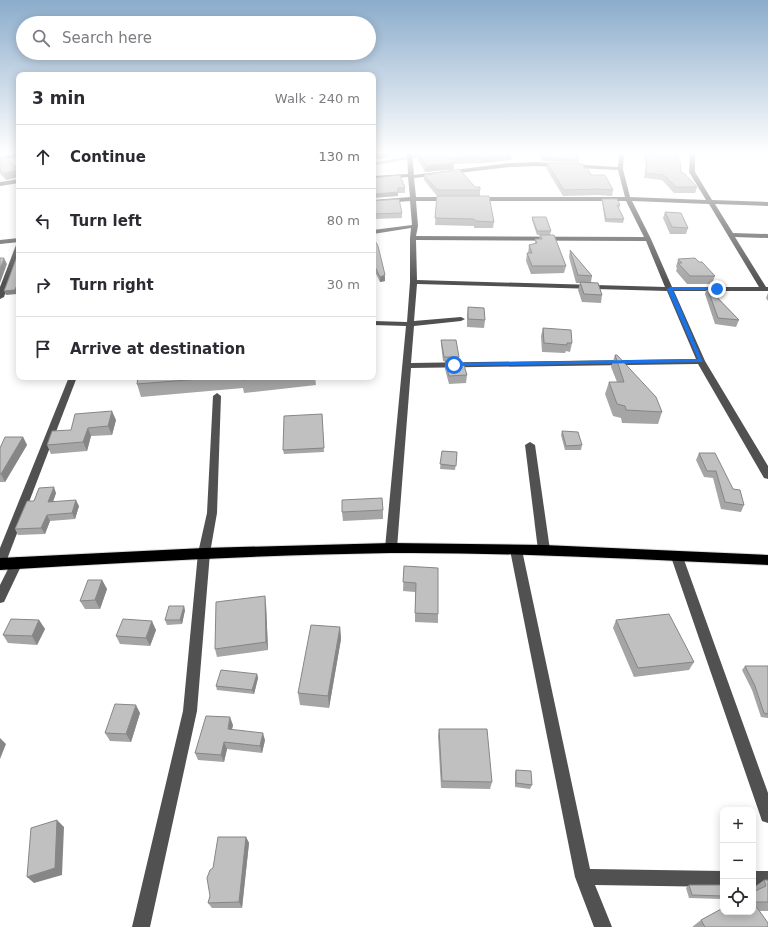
<!DOCTYPE html>
<html lang="en">
<head>
<meta charset="utf-8">
<style>
	:root { --surface:#fff; --page:#f2f2f3; --text:#2b2b33; --muted:#7c7c81; --line:#e1e1e2 }
	body { margin:0; font-family:"DejaVu Sans",sans-serif; background:var(--page); color:var(--text) }
	.controls { position:absolute; right:12px; bottom:12px; display:grid; overflow:hidden; border-radius:8px; box-shadow:0 2px 10px #0003 }
	.controls button { width:36px; height:36px; display:grid; place-items:center; padding:0; border:0; border-bottom:1px solid var(--line); background:var(--surface); color:var(--text); font:20px sans-serif }
	.stop { position:absolute; width:12px; height:12px; margin:-9px; border:3px solid #1a73e8; border-radius:50%; background:#fff }
	.stop.end { background:#1a73e8; border-color:#fff; box-shadow:0 1px 4px #0008 }
	.list { margin:0; padding:0; list-style:none }
	h2 { display:flex; justify-content:space-between; align-items:center; height:52px; margin:0; padding:0 16px; font-size:17px }
	h2 small { font-size:13px; font-weight:400; color:var(--muted) }
	.list li { display:grid; grid-template-columns:26px 1fr auto; gap:12px; align-items:center; box-sizing:border-box; height:64px; padding:0 16px; border-top:1px solid var(--line) }
	.list b { display:block; font-size:15px; white-space:nowrap }
	.list em { font-size:13px; font-style:normal; color:var(--muted) }
	.icon { flex:none; width:22px; height:22px; fill:none; stroke:currentColor; stroke-width:2; stroke-linecap:round; stroke-linejoin:round }
	.map { position:relative; flex:none; width:768px; height:927px; overflow:hidden }
	.search { position:absolute; background:var(--surface); box-shadow:0 2px 10px #0003; left:16px; top:16px; width:360px; height:44px; display:flex; align-items:center; gap:10px; box-sizing:border-box; padding:0 14px; border-radius:22px; color:var(--muted); font-size:15px }
	.panel { position:absolute; background:var(--surface); box-shadow:0 2px 10px #0003; left:16px; top:72px; width:360px; height:308px; border-radius:8px }
	.map>svg:first-child { display:block }
</style>
</head>
<body>
<div class="map">
<svg width="768" height="927" viewBox="0 0 768 927">
	<rect width="100%" height="100%" fill="#fff"/>
	<g fill="none" stroke-linecap="round" stroke-linejoin="round">
		<!-- stream -->
		<g stroke="#9f9f9f" stroke-width="2.5">
			<path d="M 413,157 L 427,153"/>
			<path d="M 373,164 L 408,158"/>
		</g>
		<defs>
			<path id="highway" d="M 391,543 L 544,545 L 768,555 L 768,565 C 642,560 516,552 390,553 C 260,555 130,562 0,570 L 0,558 L 204,548 Z"/>
		</defs>
		<!-- highway casing -->
		<use href="#highway" stroke="#dbdbdb" stroke-width="2"/>
		<!-- minor -->
		<g fill="#515151" fill-rule="evenodd">
			<path d="M 19,153 L 19,156 L 0,161 L 0,157 Z"/>
			<path d="M 407,153 L 412,153 L 414,175 L 511,163 L 536,162 L 618,167 L 619,153 L 624,153 L 623,169 L 630,197 L 706,200 L 689,172 L 690,153 L 695,153 L 695,172 L 712,200 L 768,202 L 768,206 L 715,204 L 733,233 L 768,234 L 768,238 L 735,237 L 766,287 L 768,287 L 768,291 L 674,291 L 705,361 L 768,466 L 768,479 L 764,478 L 698,364 L 411,368 L 397,548 L 395,551 L 391,552 L 387,551 L 385,548 L 406,326 L 373,325 L 373,321 L 407,322 L 410,282 L 410,238 L 411,228 L 373,234 L 373,230 L 412,225 L 410,201 L 373,204 L 373,200 L 410,197 L 408,177 L 373,180 L 373,176 L 408,174 ZM 536,166 L 618,170 L 625,197 L 477,197 L 474,199 L 477,201 L 626,201 L 644,237 L 416,236 L 418,226 L 416,201 L 449,201 L 452,199 L 449,197 L 416,197 L 414,178 L 511,167 ZM 632,201 L 709,204 L 759,287 L 672,287 L 651,239 ZM 416,240 L 646,241 L 665,287 L 417,280 ZM 417,284 L 667,291 L 696,359 L 411,363 L 414,326 L 461,321 L 465,319 L 461,317 L 414,321 Z"/>
			<path d="M 19,179 L 19,183 L 0,186 L 0,182 Z"/>
			<path d="M 19,238 L 19,242 L 0,244 L 0,240 Z"/>
			<path d="M 19,243 L 19,254 L 4,297 L 0,299 L 0,287 L 16,245 Z"/>
			<path d="M 69,377 L 77,377 L 6,562 L 4,565 L 0,567 L 0,548 Z"/>
			<path d="M 217,393 L 221,396 L 217,513 L 210,553 L 197,711 L 150,927 L 132,927 L 183,711 L 198,553 L 207,513 L 213,396 Z"/>
			<path d="M 530,442 L 535,445 L 550,550 L 548,553 L 544,554 L 540,553 L 538,550 L 525,445 Z"/>
			<path d="M 516,546 L 520,547 L 522,550 L 590,869 L 723,871 L 723,887 L 595,885 L 612,927 L 594,927 L 575,877 L 510,550 L 512,547 Z"/>
			<path d="M 677,552 L 681,554 L 683,557 L 768,793 L 768,823 L 762,821 L 760,815 L 671,557 L 673,554 Z"/>
			<path d="M 17,557 L 21,559 L 23,562 L 4,602 L 0,603 L 0,585 L 13,559 Z"/>
			<rect x="753" y="871" width="15" height="16"/>
		</g>
		<!-- highway -->
		<use href="#highway" fill="#000" fill-rule="evenodd"/>
	</g>
	<!-- wall -->
	<g fill="#a5a5a5">
		<path d="M 373,153 L 391,153 L 390,157 L 378,159 L 373,155 Z"/>
		<path d="M 414,153 L 510,153 L 512,154 L 511,160 L 481,163 L 454,164 L 454,169 L 425,172 Z"/>
		<path d="M 533,153 L 577,153 L 579,160 L 579,163 L 543,161 L 539,155 L 535,155 Z"/>
		<path d="M 645,153 L 655,154 L 679,153 L 678,158 L 681,173 L 697,187 L 695,193 L 674,193 L 662,180 L 644,178 L 646,164 L 644,159 Z"/>
		<path d="M 0,158 L 19,170 L 19,177 L 6,180 L 0,174 Z"/>
		<path d="M 547,163 L 584,168 L 591,175 L 613,190 L 612,196 L 598,195 L 563,196 L 546,168 Z"/>
		<path d="M 424,175 L 475,187 L 480,190 L 480,196 L 437,196 L 424,180 Z"/>
		<path d="M 373,178 L 405,188 L 405,193 L 398,193 L 398,196 Z"/>
		<path d="M 437,196 L 494,222 L 493,228 L 474,228 L 474,226 L 435,225 Z"/>
		<path d="M 602,199 L 620,205 L 619,209 L 624,219 L 623,223 L 605,222 L 602,202 Z"/>
		<path d="M 373,200 L 402,213 L 402,218 L 373,219 Z"/>
		<path d="M 665,212 L 688,228 L 686,234 L 670,234 L 663,218 Z"/>
		<path d="M 532,217 L 551,231 L 550,235 L 566,266 L 564,273 L 531,274 L 526,261 L 527,253 L 528,253 L 529,245 L 535,244 L 535,239 L 539,239 L 540,235 L 537,235 L 532,220 Z"/>
		<path d="M 373,237 L 385,281 L 380,282 L 373,268 Z"/>
		<path d="M 570,250 L 592,276 L 591,282 L 602,295 L 601,303 L 582,302 L 578,290 L 580,283 L 576,283 L 569,257 Z"/>
		<path d="M 678,259 L 699,262 L 715,276 L 712,284 L 687,284 L 676,271 L 677,268 L 676,267 Z"/>
		<path d="M 707,287 L 739,320 L 736,327 L 715,324 L 705,294 Z"/>
		<path d="M 768,293 L 768,301 L 766,298 Z"/>
		<path d="M 468,307 L 485,320 L 484,328 L 467,327 L 467,315 Z"/>
		<path d="M 543,328 L 572,343 L 570,352 L 566,351 L 565,353 L 542,352 L 541,336 Z"/>
		<path d="M 441,340 L 459,357 L 459,361 L 450,361 L 467,375 L 466,383 L 449,384 L 445,369 L 445,361 L 443,361 L 441,344 Z"/>
		<path d="M 615,355 L 662,412 L 658,424 L 622,423 L 621,418 L 613,416 L 605,394 L 609,382 L 617,382 L 611,367 Z"/>
		<path d="M 138,377 L 315,377 L 316,385 L 244,393 L 243,388 L 141,397 L 137,384 Z"/>
		<path d="M 322,414 L 324,452 L 284,454 L 283,450 Z"/>
		<path d="M 116,420 L 112,435 L 91,436 L 87,451 L 51,454 L 47,445 L 71,430 Z"/>
		<path d="M 562,431 L 582,445 L 581,450 L 565,450 L 561,435 Z"/>
		<path d="M 23,437 L 27,445 L 5,482 L 0,482 L 0,448 Z"/>
		<path d="M 442,451 L 457,452 L 455,470 L 440,469 Z"/>
		<path d="M 699,453 L 733,489 L 744,505 L 741,512 L 721,509 L 713,478 L 704,477 L 696,460 Z"/>
		<path d="M 56,493 L 53,501 L 79,506 L 75,519 L 50,521 L 45,534 L 18,535 L 15,529 L 34,501 Z"/>
		<path d="M 383,510 L 383,519 L 343,521 L 342,512 Z"/>
		<path d="M 404,566 L 438,614 L 438,623 L 415,622 L 415,592 L 403,591 Z"/>
		<path d="M 102,580 L 107,589 L 100,609 L 85,609 L 80,601 Z"/>
		<path d="M 266,604 L 268,650 L 217,657 L 215,649 Z"/>
		<path d="M 185,610 L 182,624 L 167,625 L 165,620 Z"/>
		<path d="M 39,620 L 45,629 L 37,645 L 8,643 L 3,635 Z"/>
		<path d="M 616,620 L 694,662 L 689,670 L 634,677 L 613,628 Z"/>
		<path d="M 340,627 L 341,639 L 329,708 L 300,705 L 298,693 Z"/>
		<path d="M 156,630 L 150,646 L 120,644 L 116,636 Z"/>
		<path d="M 745,666 L 768,666 L 768,718 L 761,717 L 752,690 L 742,670 Z"/>
		<path d="M 257,674 L 258,678 L 254,694 L 217,690 L 216,686 Z"/>
		<path d="M 140,713 L 131,742 L 110,741 L 105,733 Z"/>
		<path d="M 233,725 L 232,730 L 265,740 L 262,753 L 227,749 L 224,762 L 198,760 L 195,753 Z"/>
		<path d="M 439,729 L 492,782 L 490,789 L 441,788 L 438,736 Z"/>
		<path d="M 516,770 L 532,785 L 530,789 L 515,787 L 515,773 Z"/>
		<path d="M 246,837 L 249,843 L 242,908 L 212,908 L 208,903 L 210,896 Z"/>
		<path d="M 764,880 L 768,880 L 768,911 L 759,911 L 768,927 L 692,927 L 701,920 L 754,892 L 753,888 Z"/>
		<path d="M 689,885 L 723,891 L 723,898 L 721,899 L 689,898 L 686,888 Z"/>
	</g>
	<!-- shaded-wall -->
	<g fill="#868686">
		<path d="M 387,153 L 391,153 L 390,157 L 378,159 L 378,155 Z"/>
		<path d="M 512,154 L 511,160 L 481,163 L 481,157 Z"/>
		<path d="M 454,163 L 454,169 L 425,172 L 426,166 Z"/>
		<path d="M 19,170 L 19,177 L 6,180 L 4,173 Z"/>
		<path d="M 398,192 L 398,196 L 373,198 L 373,194 Z"/>
		<path d="M 4,258 L 7,264 L 0,283 L 0,269 Z"/>
		<path d="M 385,275 L 385,281 L 380,282 L 380,277 Z"/>
		<path d="M 19,280 L 19,288 L 17,294 L 6,295 L 4,291 Z"/>
		<path d="M 112,411 L 116,420 L 112,435 L 108,426 Z"/>
		<path d="M 88,428 L 91,436 L 87,451 L 83,442 Z"/>
		<path d="M 23,437 L 27,445 L 5,482 L 1,474 Z"/>
		<path d="M 54,487 L 56,493 L 51,508 L 48,502 Z"/>
		<path d="M 76,500 L 79,506 L 75,519 L 72,513 Z"/>
		<path d="M 47,515 L 50,521 L 45,534 L 41,528 Z"/>
		<path d="M 102,580 L 107,589 L 100,609 L 95,600 Z"/>
		<path d="M 265,596 L 266,604 L 268,650 L 266,642 Z"/>
		<path d="M 184,606 L 185,610 L 182,624 L 180,620 Z"/>
		<path d="M 39,620 L 45,629 L 37,645 L 32,636 Z"/>
		<path d="M 152,621 L 156,630 L 150,646 L 146,638 Z"/>
		<path d="M 340,627 L 341,639 L 329,708 L 328,696 Z"/>
		<path d="M 257,674 L 258,678 L 254,694 L 252,690 Z"/>
		<path d="M 136,705 L 140,713 L 131,742 L 126,734 Z"/>
		<path d="M 230,717 L 233,725 L 230,736 L 228,729 Z"/>
		<path d="M 263,733 L 265,740 L 262,753 L 260,746 Z"/>
		<path d="M 0,738 L 6,744 L 0,759 Z"/>
		<path d="M 224,742 L 227,749 L 224,762 L 221,755 Z"/>
		<path d="M 57,820 L 64,827 L 62,875 L 34,883 L 27,877 Z"/>
		<path d="M 246,837 L 249,843 L 242,908 L 239,902 Z"/>
	</g>
	<!-- building -->
	<g fill="#c0c0c0" stroke="#868686">
		<path d="M 376,153 L 387,153 L 378,155 Z"/>
		<path d="M 418,153 L 510,153 L 512,154 L 481,157 L 450,158 L 454,163 L 426,166 Z"/>
		<path d="M 541,153 L 577,153 L 579,160 L 543,158 Z"/>
		<path d="M 645,153 L 655,154 L 655,153 L 679,153 L 677,157 L 680,161 L 681,173 L 684,173 L 697,187 L 676,187 L 664,175 L 646,173 L 647,159 Z"/>
		<path d="M 6,157 L 19,170 L 4,173 L 0,169 L 0,158 Z"/>
		<path d="M 547,163 L 583,164 L 584,168 L 587,168 L 591,175 L 605,175 L 613,190 L 599,189 L 564,190 Z"/>
		<path d="M 459,169 L 475,187 L 480,187 L 480,190 L 437,190 L 424,175 Z"/>
		<path d="M 400,175 L 405,188 L 398,188 L 398,192 L 373,194 L 373,178 Z"/>
		<path d="M 437,196 L 489,196 L 494,222 L 475,221 L 474,219 L 435,218 Z"/>
		<path d="M 399,199 L 402,213 L 373,214 L 373,201 Z"/>
		<path d="M 602,199 L 617,199 L 620,205 L 617,205 L 624,219 L 606,219 Z"/>
		<path d="M 665,212 L 681,213 L 688,228 L 672,227 Z"/>
		<path d="M 532,217 L 546,217 L 551,231 L 537,231 Z"/>
		<path d="M 540,235 L 554,235 L 566,266 L 532,266 L 527,253 L 532,253 L 529,245 L 537,243 L 535,239 L 542,239 Z"/>
		<path d="M 373,237 L 378,246 L 385,275 L 380,277 L 373,263 Z"/>
		<path d="M 570,250 L 592,276 L 578,275 Z"/>
		<path d="M 0,258 L 4,258 L 0,269 Z"/>
		<path d="M 695,258 L 699,262 L 702,262 L 715,276 L 690,276 L 678,263 L 682,263 L 678,259 Z"/>
		<path d="M 16,259 L 19,259 L 19,280 L 15,290 L 4,291 Z"/>
		<path d="M 580,282 L 598,283 L 602,295 L 584,294 Z"/>
		<path d="M 707,287 L 739,320 L 718,318 Z"/>
		<path d="M 468,307 L 484,308 L 485,320 L 468,319 Z"/>
		<path d="M 543,328 L 571,330 L 572,343 L 567,343 L 567,345 L 544,343 Z"/>
		<path d="M 441,340 L 456,340 L 459,357 L 444,357 Z"/>
		<path d="M 615,355 L 617,355 L 656,397 L 662,412 L 626,410 L 625,406 L 617,404 L 609,382 L 624,382 Z"/>
		<path d="M 445,361 L 463,362 L 467,375 L 449,376 Z"/>
		<path d="M 138,377 L 225,377 L 137,384 Z"/>
		<path d="M 242,377 L 272,377 L 242,380 Z"/>
		<path d="M 112,411 L 108,426 L 88,428 L 83,442 L 47,445 L 52,431 L 71,430 L 75,414 Z"/>
		<path d="M 322,414 L 324,448 L 283,450 L 284,416 Z"/>
		<path d="M 562,431 L 578,432 L 582,445 L 566,446 Z"/>
		<path d="M 5,437 L 23,437 L 1,474 L 0,474 L 0,448 Z"/>
		<path d="M 442,451 L 457,452 L 456,466 L 440,464 Z"/>
		<path d="M 699,453 L 715,453 L 733,489 L 740,490 L 744,505 L 725,502 L 716,471 L 707,471 Z"/>
		<path d="M 54,487 L 48,502 L 76,500 L 72,513 L 47,515 L 41,528 L 15,529 L 27,501 L 34,501 L 39,488 Z"/>
		<path d="M 382,498 L 383,510 L 342,512 L 342,500 Z"/>
		<path d="M 404,566 L 438,568 L 438,614 L 415,613 L 416,583 L 403,582 Z"/>
		<path d="M 88,580 L 102,580 L 95,600 L 80,601 Z"/>
		<path d="M 265,596 L 266,642 L 215,649 L 216,602 Z"/>
		<path d="M 169,606 L 184,606 L 180,620 L 165,620 Z"/>
		<path d="M 669,614 L 694,662 L 638,668 L 616,620 Z"/>
		<path d="M 11,619 L 39,620 L 32,636 L 3,635 Z"/>
		<path d="M 123,619 L 152,621 L 146,638 L 116,636 Z"/>
		<path d="M 311,625 L 340,627 L 328,696 L 298,693 Z"/>
		<path d="M 745,666 L 768,666 L 768,714 L 764,713 L 755,686 Z"/>
		<path d="M 221,670 L 257,674 L 252,690 L 216,686 Z"/>
		<path d="M 115,704 L 136,705 L 126,734 L 105,733 Z"/>
		<path d="M 206,716 L 230,717 L 228,729 L 263,733 L 260,746 L 224,742 L 221,755 L 195,753 Z"/>
		<path d="M 439,729 L 487,729 L 492,782 L 442,781 Z"/>
		<path d="M 516,770 L 531,771 L 532,785 L 516,783 Z"/>
		<path d="M 57,820 L 55,868 L 27,877 L 31,828 Z"/>
		<path d="M 218,837 L 246,837 L 239,902 L 208,903 L 210,896 L 207,878 L 210,870 L 213,868 Z"/>
		<path d="M 764,880 L 768,880 L 768,902 L 753,902 L 768,923 L 768,927 L 705,927 L 701,920 L 723,908 L 723,912 L 753,912 L 753,892 L 766,886 Z"/>
		<path d="M 689,885 L 721,885 L 723,891 L 723,896 L 692,895 Z"/>
	</g>
	<!-- sky -->
	<linearGradient id="sky" x2="0" y2="1"><stop stop-color="#8baccb"/><stop offset="0.54" stop-color="#fff"/><stop offset="1" stop-color="#fff" stop-opacity="0"/></linearGradient>
	<rect width="768" height="283" fill="url(#sky)"/>
	<!-- route -->
	<path fill="#1a73e8" d="M 717,287 L 719,290 L 673,290 L 703,362 L 454,366 L 451,365 L 454,363 L 698,359 L 667,289 L 670,287 Z"/>
</svg>
<div class="controls">
<button>+</button>
<button>−</button>
<button><svg class="icon" aria-label="locate" viewBox="0 0 24 24"><circle cx="12" cy="12" r="6"/><path d="M12 2v4M12 18v4M2 12h4M18 12h4"/></svg></button>
</div>
<div class="stop" style="left:454px;top:365px"></div>
<div class="stop end" style="left:717px;top:289px"></div>
<div class="search"><svg class="icon" aria-label="search" viewBox="0 0 24 24"><circle cx="10" cy="10" r="6"/><path d="M15 15l6 6"/></svg>Search here</div>
<section class="panel">
<h2>3 min<small>Walk · 240 m</small></h2>
<ul class="list">
<li><svg class="icon" aria-label="ahead" viewBox="0 0 24 24"><path d="M12 20V5M6 11l6-6 6 6"/></svg><div><b>Continue</b></div><em>130 m</em></li>
<li><svg class="icon" aria-label="left" viewBox="0 0 24 24"><path d="M17 20v-9H6M10 6l-5 5 5 5"/></svg><div><b>Turn left</b></div><em>80 m</em></li>
<li><svg class="icon" aria-label="right" viewBox="0 0 24 24"><path d="M7 20v-9h11M14 6l5 5-5 5"/></svg><div><b>Turn right</b></div><em>30 m</em></li>
<li><svg class="icon" aria-label="arrive" viewBox="0 0 24 24"><path d="M6 21V4h12l-3 4 3 4H6"/></svg><div><b>Arrive at destination</b></div></li>
</ul>
</section>
</div>
</body>
</html>
